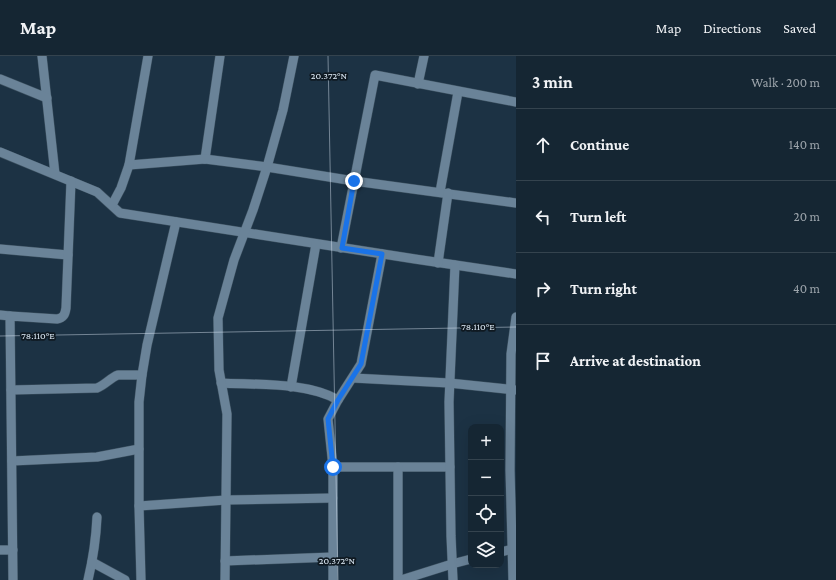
<!DOCTYPE html>
<html lang="en">
<head>
<meta charset="utf-8">
<style>
	:root { --surface:#152633; --page:#22323f; --text:#f1f3f6; --muted:#9da5ac; --line:#34434e }
	body { margin:0; font-family:"Crimson Pro",serif; background:var(--page); color:var(--text) }
	.controls { position:absolute; right:12px; bottom:12px; display:grid; overflow:hidden; border-radius:8px; box-shadow:0 4px 16px #0002 }
	.controls button { width:36px; height:36px; display:grid; place-items:center; padding:0; border:0; border-bottom:1px solid var(--line); background:var(--surface); color:var(--text); font:20px sans-serif }
	.stop { position:absolute; width:12px; height:12px; margin:-9px; border:3px solid #1a73e8; border-radius:50%; background:#fff }
	.stop.end { background:#1a73e8; border-color:#fff; box-shadow:0 1px 4px #0008 }
	.list { margin:0; padding:0; list-style:none }
	h2 { display:flex; justify-content:space-between; align-items:center; height:52px; margin:0; padding:0 16px; font-size:17px }
	h2 small { font-size:13px; font-weight:400; color:var(--muted) }
	.list li { display:grid; grid-template-columns:26px 1fr auto; gap:12px; align-items:center; box-sizing:border-box; height:72px; padding:0 16px; border-top:1px solid var(--line) }
	.list b { display:block; font-size:15px; white-space:nowrap }
	.list em { font-size:13px; font-style:normal; color:var(--muted) }
	.icon { flex:none; width:22px; height:22px; fill:none; stroke:currentColor; stroke-width:2; stroke-linecap:round; stroke-linejoin:round }
	.map { position:relative; flex:none; width:516px; height:524px; overflow:hidden }
	header { display:flex; align-items:center; gap:24px; box-sizing:border-box; height:56px; padding:0 20px; background:var(--surface); border-bottom:1px solid var(--line) }
	header strong { font-size:19px }
	nav { display:flex; gap:22px; margin-inline-start:auto; font-size:14px }
	main { display:flex }
	aside { flex:1; background:var(--surface) }
	.map>svg:first-child { display:block }
</style>
</head>
<body>
<header>
<strong>Map</strong>
<nav><a>Map</a><a>Directions</a><a>Saved</a></nav>
</header>
<main>
<div class="map">
<svg width="516" height="524" viewBox="0 0 516 524">
	<rect width="100%" height="100%" fill="#1c3244"/>
	<g fill="none" stroke-linecap="round" stroke-linejoin="round">
		<defs>
			<g id="minor">
				<path d="M 42,0 L 55,118"/>
				<path d="M 0,23 L 47,42"/>
				<path d="M 418,28 L 424,0"/>
				<path d="M 0,96 L 97,136 L 120,157 L 415,203 L 516,218"/>
				<path d="M 205,103 L 220,0"/>
				<path d="M 129,109 L 205,103 L 267,111 L 354,125 L 516,147"/>
				<path d="M 440,136 L 458,36"/>
				<path d="M 112,149 L 121,132 L 129,109 L 148,0"/>
				<path d="M 341,192 L 375,19 L 516,46"/>
				<path d="M 0,193 L 68,199"/>
				<path d="M 438,207 L 448,137"/>
				<path d="M 0,259 L 10,260"/>
				<path d="M 353,322 L 449,327 L 516,334"/>
				<path d="M 221,327 C 257,329 307,326 338,344"/>
				<path d="M 291,331 L 316,188"/>
				<path d="M 11,334 L 97,332 C 105,329 110,322 118,319 L 142,319"/>
				<path d="M 12,405 L 97,401 L 139,393"/>
				<path d="M 333,411 L 450,411"/>
				<path d="M 398,411 L 398,524"/>
				<path d="M 139,450 L 226,444 L 333,442"/>
				<path d="M 0,494 L 13,494"/>
				<path d="M 501,496 L 516,492"/>
				<path d="M 225,505 L 333,501"/>
				<path d="M 92,506 L 125,524"/>
				<path d="M 13,524 L 10,260 L 57,263 C 63,262 65,259 66,252 L 71,125"/>
				<path d="M 88,524 C 93,503 96,483 97,461"/>
				<path d="M 141,524 L 139,450 L 139,346 L 142,319 L 147,289 L 176,166"/>
				<path d="M 225,524 L 227,358 L 219,314 L 218,262 L 234,204 L 253,154 L 267,111 L 283,54 L 294,0"/>
				<path d="M 333,524 L 333,411 L 328,363 L 338,344 L 361,308 L 382,198"/>
				<path d="M 401,524 L 452,508 L 471,503"/>
				<path d="M 453,524 L 451,480 L 449,346 L 455,209"/>
				<path d="M 513,524 L 510,414 L 511,298 L 516,261"/>
			</g>
		</defs>
		<!-- minor casing -->
		<use href="#minor" stroke="#3d5160" stroke-width="10"/>
		<!-- minor -->
		<use href="#minor" stroke="#6a8398" stroke-width="9"/>
	</g>
	<g fill="none" stroke-linecap="round" stroke-linejoin="round">
		<!-- route -->
		<path stroke="#1a73e8" stroke-width="5" d="M 333,411 L 328,363 L 338,344 L 361,308 L 382,198 L 342,192 L 354,125"/>
	</g>
	<!-- ticks -->
	<path fill="none" stroke="#dfecf8" stroke-width="1" stroke-opacity="0.45" d="M 328,0 L 338,524M 0,280 L 516,271"/>
	<g font-size="10" text-anchor="middle" fill="#dfecf8" stroke="#0f1921" stroke-width="3.5" stroke-linejoin="round" paint-order="stroke">
		<text x="329" y="23">20.372°N</text>
		<text x="478" y="274">78.110°E</text>
		<text x="38" y="283">78.110°E</text>
		<text x="337" y="508">20.372°N</text>
	</g>
</svg>
<div class="controls">
<button>+</button>
<button>−</button>
<button><svg class="icon" aria-label="locate" viewBox="0 0 24 24"><circle cx="12" cy="12" r="6"/><path d="M12 2v4M12 18v4M2 12h4M18 12h4"/></svg></button>
<button><svg class="icon" aria-label="layers" viewBox="0 0 24 24"><path d="M12 4l9 5-9 5-9-5zM3 14l9 5 9-5"/></svg></button>
</div>
<div class="stop" style="left:333px;top:411px"></div>
<div class="stop end" style="left:354px;top:125px"></div>
</div>
<aside>
<h2>3 min<small>Walk · 200 m</small></h2>
<ul class="list">
<li><svg class="icon" aria-label="ahead" viewBox="0 0 24 24"><path d="M12 20V5M6 11l6-6 6 6"/></svg><div><b>Continue</b></div><em>140 m</em></li>
<li><svg class="icon" aria-label="left" viewBox="0 0 24 24"><path d="M17 20v-9H6M10 6l-5 5 5 5"/></svg><div><b>Turn left</b></div><em>20 m</em></li>
<li><svg class="icon" aria-label="right" viewBox="0 0 24 24"><path d="M7 20v-9h11M14 6l5 5-5 5"/></svg><div><b>Turn right</b></div><em>40 m</em></li>
<li><svg class="icon" aria-label="arrive" viewBox="0 0 24 24"><path d="M6 21V4h12l-3 4 3 4H6"/></svg><div><b>Arrive at destination</b></div></li>
</ul>
</aside>
</main>
</body>
</html>
